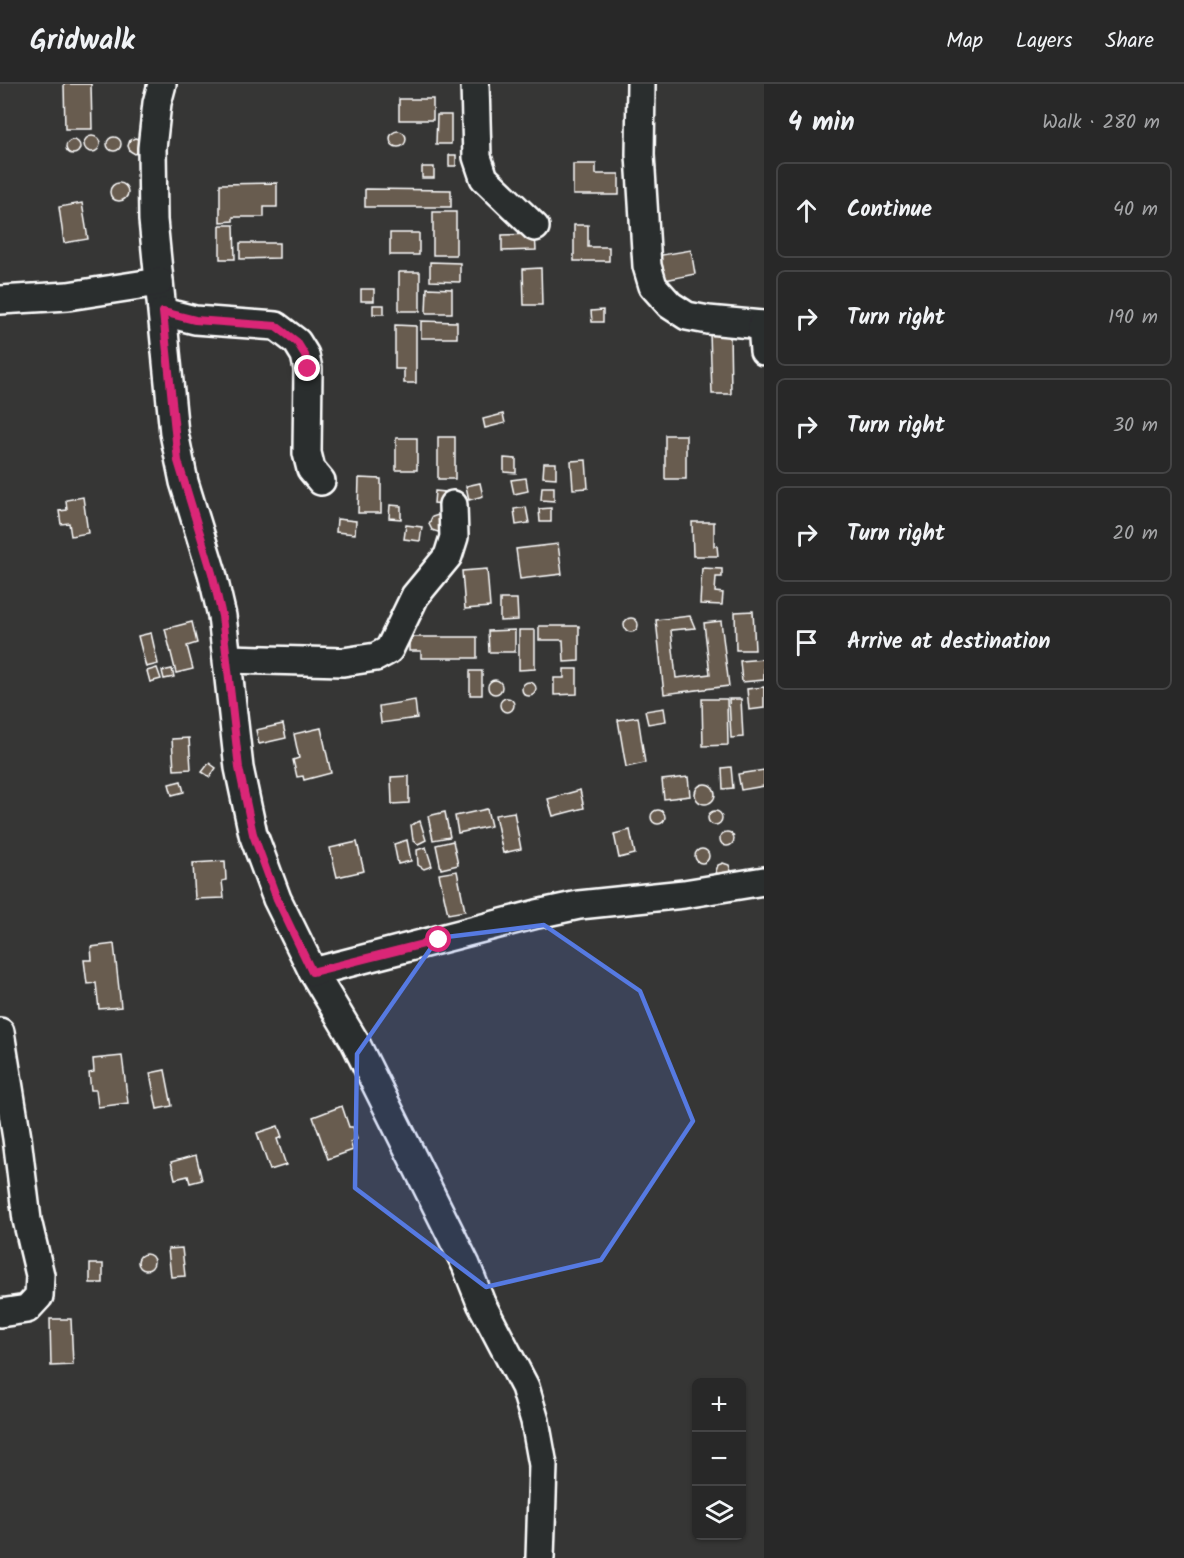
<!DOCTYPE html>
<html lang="en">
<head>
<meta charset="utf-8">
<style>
	:root { --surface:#282828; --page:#343434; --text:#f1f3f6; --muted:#a5a6a8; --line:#444445 }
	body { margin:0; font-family:Kalam,sans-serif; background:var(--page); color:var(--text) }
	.controls { position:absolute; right:18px; bottom:18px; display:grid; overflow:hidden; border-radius:9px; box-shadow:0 2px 4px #0004 }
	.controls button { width:54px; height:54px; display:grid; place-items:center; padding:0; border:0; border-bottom:2px solid var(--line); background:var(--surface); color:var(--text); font:30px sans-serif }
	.stop { position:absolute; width:18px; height:18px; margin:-14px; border:4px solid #db2777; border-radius:50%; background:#fff }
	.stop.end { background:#db2777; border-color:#fff; box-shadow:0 2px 6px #0008 }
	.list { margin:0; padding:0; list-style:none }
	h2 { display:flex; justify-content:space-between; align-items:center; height:78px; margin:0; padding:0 24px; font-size:26px }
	h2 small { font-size:20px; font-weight:400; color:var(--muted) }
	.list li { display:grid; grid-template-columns:39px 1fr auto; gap:18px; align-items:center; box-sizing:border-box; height:96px; margin:0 12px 12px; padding:0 12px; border:2px solid var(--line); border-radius:9px }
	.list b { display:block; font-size:22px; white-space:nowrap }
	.list em { font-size:20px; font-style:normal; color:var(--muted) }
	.icon { flex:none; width:33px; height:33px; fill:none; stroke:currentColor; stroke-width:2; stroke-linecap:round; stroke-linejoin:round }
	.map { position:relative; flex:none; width:764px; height:1474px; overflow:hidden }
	header { display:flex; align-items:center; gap:36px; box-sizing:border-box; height:84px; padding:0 30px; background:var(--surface); border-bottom:2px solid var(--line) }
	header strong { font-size:28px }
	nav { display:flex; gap:33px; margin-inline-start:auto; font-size:21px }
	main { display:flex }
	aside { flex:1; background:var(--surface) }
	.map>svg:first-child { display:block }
</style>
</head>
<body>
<header>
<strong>Gridwalk</strong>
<nav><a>Map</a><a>Layers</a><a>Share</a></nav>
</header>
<main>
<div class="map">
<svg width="764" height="1474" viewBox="0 0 764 1474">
	<rect width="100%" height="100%" fill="#363635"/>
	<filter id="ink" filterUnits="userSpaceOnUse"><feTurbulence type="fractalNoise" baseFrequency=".0167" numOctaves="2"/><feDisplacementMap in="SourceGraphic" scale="12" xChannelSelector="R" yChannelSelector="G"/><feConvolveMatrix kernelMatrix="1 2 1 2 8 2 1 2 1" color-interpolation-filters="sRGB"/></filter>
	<g filter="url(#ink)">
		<!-- building -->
		<g fill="#685b4f" stroke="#fff" stroke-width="1.5">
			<path d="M 64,0 L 91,0 L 92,45 L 65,45 Z"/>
			<rect x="399" y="15" width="34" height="21"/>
			<path d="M 437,31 L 451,31 L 451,60 L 436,60 Z"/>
			<circle cx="398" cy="55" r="8"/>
			<circle cx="92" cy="60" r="8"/>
			<circle cx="114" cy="60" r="7"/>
			<path d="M 135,54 L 141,56 L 141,67 L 135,70 L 130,67 L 128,62 L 130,56 Z"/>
			<circle cx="73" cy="63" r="7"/>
			<rect x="449" y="71" width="7" height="11"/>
			<path d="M 573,80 L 596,80 L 596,90 L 619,90 L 619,111 L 573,111 Z"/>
			<rect x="422" y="83" width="12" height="11"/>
			<path d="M 277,99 L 277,123 L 264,123 L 264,133 L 233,133 L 233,137 L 220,138 L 220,100 Z"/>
			<circle cx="119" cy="108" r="9"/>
			<path d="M 365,105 L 451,106 L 451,123 L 365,123 Z"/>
			<path d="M 82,119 L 88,155 L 64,159 L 59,123 Z"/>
			<rect x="433" y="128" width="23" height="43"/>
			<path d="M 220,141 L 234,141 L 235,175 L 220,175 Z"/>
			<path d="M 574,141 L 588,141 L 588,163 L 609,163 L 609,177 L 574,177 Z"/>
			<rect x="390" y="149" width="29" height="22"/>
			<path d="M 535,150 L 536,166 L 502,167 L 502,151 Z"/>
			<path d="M 240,159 L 279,159 L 279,174 L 240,175 Z"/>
			<path d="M 691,166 L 695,190 L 655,198 L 650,173 Z"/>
			<path d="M 430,178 L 460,179 L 460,198 L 430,197 Z"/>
			<path d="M 541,184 L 542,221 L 524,221 L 523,185 Z"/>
			<rect x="399" y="188" width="21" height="39"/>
			<path d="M 427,204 L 452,205 L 452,229 L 426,229 Z"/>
			<rect x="361" y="205" width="13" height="12"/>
			<rect x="373" y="221" width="11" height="9"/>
			<path d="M 603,226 L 603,238 L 592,238 L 591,227 Z"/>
			<path d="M 421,237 L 457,238 L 457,254 L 421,254 Z"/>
			<path d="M 395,241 L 416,242 L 416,299 L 404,299 L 404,285 L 395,285 Z"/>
			<path d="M 730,248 L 731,310 L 712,310 L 710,249 Z"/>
			<path d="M 503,330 L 505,339 L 485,344 L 483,335 Z"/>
			<rect x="665" y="351" width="21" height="44"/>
			<rect x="438" y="353" width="17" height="42"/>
			<rect x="396" y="354" width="21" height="32"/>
			<path d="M 504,374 L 516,375 L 516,389 L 504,388 Z"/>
			<path d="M 586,376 L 588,404 L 573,405 L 571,377 Z"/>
			<path d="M 544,379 L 556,379 L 556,394 L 543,393 Z"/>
			<path d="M 359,394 L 381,395 L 381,429 L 358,429 Z"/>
			<path d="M 526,394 L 528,407 L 514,410 L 511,396 Z"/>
			<path d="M 480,399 L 483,412 L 469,416 L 466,402 Z"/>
			<path d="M 542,403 L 554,403 L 554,417 L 541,416 Z"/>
			<path d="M 435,407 L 445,408 L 443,420 L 434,419 Z"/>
			<path d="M 83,413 L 88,449 L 71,452 L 69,439 L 61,440 L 59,427 L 67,426 L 66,416 Z"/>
			<path d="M 390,421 L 401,422 L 401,435 L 389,434 Z"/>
			<path d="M 526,423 L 529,439 L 516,441 L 514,425 Z"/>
			<path d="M 551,424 L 551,438 L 540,438 L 539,425 Z"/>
			<path d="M 438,431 L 444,433 L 444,446 L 438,448 L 432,446 L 429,440 L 432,433 Z"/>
			<path d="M 337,435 L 356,437 L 355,450 L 336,448 Z"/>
			<path d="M 692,438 L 714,438 L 714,462 L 717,462 L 718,472 L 693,472 Z"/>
			<path d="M 406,441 L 422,443 L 420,457 L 404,455 Z"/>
			<path d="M 558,460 L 562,490 L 520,495 L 516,465 Z"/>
			<path d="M 702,484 L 722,485 L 722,493 L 716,493 L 715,508 L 723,509 L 722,521 L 700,520 Z"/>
			<path d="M 487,485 L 490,523 L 465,525 L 462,487 Z"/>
			<path d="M 500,515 L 517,515 L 518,536 L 500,537 Z"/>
			<path d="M 753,527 L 755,566 L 736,566 L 735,528 Z"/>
			<path d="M 690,532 L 695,544 L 671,546 L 676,594 L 710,590 L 704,539 L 721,537 L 729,602 L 664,610 L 656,536 Z"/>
			<circle cx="631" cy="541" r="7"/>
			<path d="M 192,538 L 197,559 L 187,562 L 193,585 L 176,589 L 165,545 Z"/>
			<path d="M 539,542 L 579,542 L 579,577 L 564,578 L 563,556 L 539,556 Z"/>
			<path d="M 515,546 L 515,568 L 489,568 L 488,547 Z"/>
			<path d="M 519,546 L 535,546 L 535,585 L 519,586 Z"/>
			<path d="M 151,549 L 158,580 L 146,583 L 138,552 Z"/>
			<path d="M 409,553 L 477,553 L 477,574 L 421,574 L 421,567 L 409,567 Z"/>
			<path d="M 764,575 L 764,596 L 742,598 L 740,577 Z"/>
			<path d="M 157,584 L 161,595 L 150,598 L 147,587 Z"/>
			<path d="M 172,585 L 174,593 L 164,595 L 162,587 Z"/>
			<path d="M 564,585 L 577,585 L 577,610 L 554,611 L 554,594 L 564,594 Z"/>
			<rect x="470" y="587" width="12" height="24"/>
			<circle cx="495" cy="603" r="7"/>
			<circle cx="529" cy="605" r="7"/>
			<path d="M 764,603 L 764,624 L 749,626 L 747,605 Z"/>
			<circle cx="507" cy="621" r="7"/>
			<path d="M 702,615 L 727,615 L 728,661 L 703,662 Z"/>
			<path d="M 729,615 L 741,615 L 743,653 L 731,654 Z"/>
			<path d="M 415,616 L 417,634 L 381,639 L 379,622 Z"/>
			<path d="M 664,624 L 666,637 L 648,640 L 645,627 Z"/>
			<path d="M 638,633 L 645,679 L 626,683 L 618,636 Z"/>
			<path d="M 283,640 L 286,654 L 259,660 L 256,646 Z"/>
			<path d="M 321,644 L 331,689 L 304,696 L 303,692 L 297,693 L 293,676 L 299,674 L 294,650 Z"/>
			<path d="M 189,654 L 191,685 L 174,686 L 172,655 Z"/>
			<path d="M 209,679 L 216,684 L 210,693 L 202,688 Z"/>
			<path d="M 731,683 L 733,704 L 723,705 L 722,684 Z"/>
			<path d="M 764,686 L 764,702 L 741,706 L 738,690 Z"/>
			<path d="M 409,692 L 409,719 L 392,720 L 391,693 Z"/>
			<path d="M 688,693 L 690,712 L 664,715 L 662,696 Z"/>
			<path d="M 181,697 L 184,708 L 172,711 L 169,700 Z"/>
			<circle cx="705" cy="710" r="10"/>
			<path d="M 580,706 L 584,724 L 553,732 L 548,715 Z"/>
			<path d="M 487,725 L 491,742 L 458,749 L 455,732 Z"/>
			<circle cx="658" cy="733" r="7"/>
			<circle cx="715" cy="734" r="7"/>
			<path d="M 445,728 L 450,753 L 433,756 L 428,732 Z"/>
			<path d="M 514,728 L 521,765 L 503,769 L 495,731 Z"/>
			<path d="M 420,737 L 426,756 L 418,760 L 413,756 L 411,741 Z"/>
			<path d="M 630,746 L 635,770 L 619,774 L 614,750 Z"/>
			<circle cx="727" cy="755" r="7"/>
			<path d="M 407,756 L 411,777 L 398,780 L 394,760 Z"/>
			<path d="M 453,757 L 458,781 L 441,785 L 436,761 Z"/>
			<path d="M 357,758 L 364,787 L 337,793 L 330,764 Z"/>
			<path d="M 426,763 L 432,782 L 424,785 L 418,781 L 417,766 Z"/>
			<circle cx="702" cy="772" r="7"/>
			<path d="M 225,777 L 226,796 L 222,797 L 224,814 L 195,815 L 193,779 Z"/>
			<path d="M 723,779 L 729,781 L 731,787 L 729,793 L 718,793 L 716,787 L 718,781 Z"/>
			<path d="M 457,787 L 465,827 L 448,830 L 439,790 Z"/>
			<path d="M 114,860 L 121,923 L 99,925 L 96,899 L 87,900 L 84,876 L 92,876 L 91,863 Z"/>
			<path d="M 122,972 L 128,1019 L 98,1023 L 96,1006 L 91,1006 L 89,989 L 94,988 L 93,975 Z"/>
			<path d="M 165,986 L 172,1022 L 157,1025 L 150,989 Z"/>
			<path d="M 342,1022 L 349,1043 L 353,1043 L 357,1055 L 350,1058 L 353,1066 L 328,1075 L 313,1033 Z"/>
			<path d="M 278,1042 L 282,1053 L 277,1055 L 286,1081 L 270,1086 L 257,1049 Z"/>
			<path d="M 196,1071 L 202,1096 L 190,1099 L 188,1092 L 175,1095 L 171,1078 Z"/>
			<path d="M 182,1164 L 185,1192 L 171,1193 L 168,1165 Z"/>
			<circle cx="146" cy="1178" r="8"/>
			<rect x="90" y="1180" width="13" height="19"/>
			<path d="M 50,1235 L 71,1235 L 73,1281 L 51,1282 Z"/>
		</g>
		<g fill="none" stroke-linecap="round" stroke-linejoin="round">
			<defs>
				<g id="minor">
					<path d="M 162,0 L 157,19 L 152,64 L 153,136 L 174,349 L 184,398 L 212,489 L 222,532 L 239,684 L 253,750 L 277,815 L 313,888 L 355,958 L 466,1181 L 481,1219 L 525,1303 L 535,1337 L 543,1381 L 540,1474"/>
					<path d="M 475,0 L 477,73 L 484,94 L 535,143"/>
					<path d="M 641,0 L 640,71 L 647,182 L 653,202 L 670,221 L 687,232 L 708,236 L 762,241"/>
					<path d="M 0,216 L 68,212 L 159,198"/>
					<path d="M 163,228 L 195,236 L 276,242 L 297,258 L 305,271 L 308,285 L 307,369 L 311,385 L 321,397"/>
					<path d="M 764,241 L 762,241 L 764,267"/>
					<path d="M 228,575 L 343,578 L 376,573 L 389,566 L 415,512 L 448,472 L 454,453 L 453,421"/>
					<path d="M 313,888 L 537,830 L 579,821 L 684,810 L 764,797"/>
					<path d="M 0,948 L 17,1054 L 27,1136 L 40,1191 L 39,1212 L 27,1225 L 0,1229"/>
				</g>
			</defs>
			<!-- minor casing -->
			<use href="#minor" stroke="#fff" stroke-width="32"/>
			<!-- minor -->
			<use href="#minor" stroke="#2a2d2e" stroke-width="27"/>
		</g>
	</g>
	<g fill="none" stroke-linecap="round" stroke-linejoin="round" filter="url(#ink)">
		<!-- route -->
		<path stroke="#db2777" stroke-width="8" d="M 308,285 L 305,271 L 297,258 L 276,242 L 195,236 L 163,228 L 178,377 L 212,489 L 222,532 L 239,684 L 253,750 L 277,815 L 312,888 L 439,856"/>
	</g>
	<!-- marked area -->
	<path fill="#567ae2" fill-opacity="0.2" stroke="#567ae2" stroke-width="4.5" stroke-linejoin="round" d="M 544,841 L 640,907 L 693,1037 L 601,1176 L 486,1203 L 355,1104 L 357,970 L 438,854 Z"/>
</svg>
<div class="controls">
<button>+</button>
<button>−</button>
<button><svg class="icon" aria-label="layers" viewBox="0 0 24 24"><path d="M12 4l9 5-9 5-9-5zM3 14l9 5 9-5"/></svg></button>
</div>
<div class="stop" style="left:439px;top:856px"></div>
<div class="stop end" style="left:308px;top:285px"></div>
</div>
<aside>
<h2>4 min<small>Walk · 280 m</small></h2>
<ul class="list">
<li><svg class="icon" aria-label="ahead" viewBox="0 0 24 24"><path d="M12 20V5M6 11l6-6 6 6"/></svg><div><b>Continue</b></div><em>40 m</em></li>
<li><svg class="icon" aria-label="right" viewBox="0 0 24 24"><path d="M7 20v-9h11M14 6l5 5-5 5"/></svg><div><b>Turn right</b></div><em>190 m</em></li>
<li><svg class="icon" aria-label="right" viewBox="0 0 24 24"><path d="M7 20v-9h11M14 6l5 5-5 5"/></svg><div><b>Turn right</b></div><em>30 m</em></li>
<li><svg class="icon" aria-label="right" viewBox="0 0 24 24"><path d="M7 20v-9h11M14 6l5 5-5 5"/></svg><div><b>Turn right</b></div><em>20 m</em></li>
<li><svg class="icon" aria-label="arrive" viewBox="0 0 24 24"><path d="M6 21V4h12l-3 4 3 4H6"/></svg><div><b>Arrive at destination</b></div></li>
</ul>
</aside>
</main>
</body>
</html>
